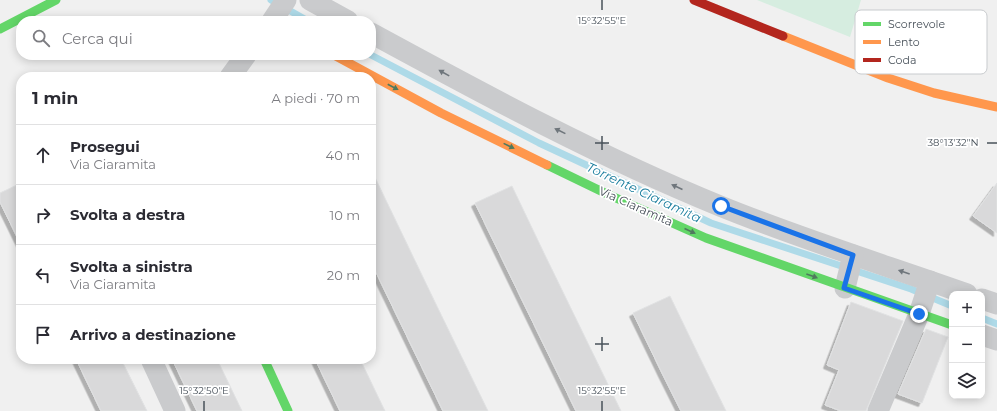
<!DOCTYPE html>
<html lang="it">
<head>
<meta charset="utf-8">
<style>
	:root { --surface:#fff; --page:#f2f2f3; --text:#2b2b33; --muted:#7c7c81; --line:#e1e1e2 }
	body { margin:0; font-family:Montserrat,sans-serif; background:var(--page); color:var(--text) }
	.controls { position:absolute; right:12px; bottom:12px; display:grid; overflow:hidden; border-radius:8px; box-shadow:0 2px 10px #0003 }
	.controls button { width:36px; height:36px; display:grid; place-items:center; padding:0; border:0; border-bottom:1px solid var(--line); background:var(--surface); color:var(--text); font:20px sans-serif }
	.stop { position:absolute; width:12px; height:12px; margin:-9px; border:3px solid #1a73e8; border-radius:50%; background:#fff }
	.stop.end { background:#1a73e8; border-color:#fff; box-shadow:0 1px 4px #0008 }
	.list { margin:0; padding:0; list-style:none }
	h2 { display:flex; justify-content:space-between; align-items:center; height:52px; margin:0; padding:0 16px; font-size:17px }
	h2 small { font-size:13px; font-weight:400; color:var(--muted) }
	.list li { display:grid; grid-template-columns:26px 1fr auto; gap:12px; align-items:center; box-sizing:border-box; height:60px; padding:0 16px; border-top:1px solid var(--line) }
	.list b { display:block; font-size:15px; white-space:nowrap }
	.list p { margin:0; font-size:13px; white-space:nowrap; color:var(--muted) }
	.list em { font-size:13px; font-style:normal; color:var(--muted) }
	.icon { flex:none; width:22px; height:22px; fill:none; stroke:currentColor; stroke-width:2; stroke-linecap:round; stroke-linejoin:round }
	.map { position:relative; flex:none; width:997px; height:411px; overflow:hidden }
	.search { position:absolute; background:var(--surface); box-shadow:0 2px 10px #0003; left:16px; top:16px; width:360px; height:44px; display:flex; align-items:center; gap:10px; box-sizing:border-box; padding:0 14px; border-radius:16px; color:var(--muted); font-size:15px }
	.panel { position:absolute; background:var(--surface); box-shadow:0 2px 10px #0003; left:16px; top:72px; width:360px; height:292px; border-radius:16px }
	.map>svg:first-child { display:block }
</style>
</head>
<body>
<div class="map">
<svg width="997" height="411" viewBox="0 0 997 411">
	<defs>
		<filter id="shadow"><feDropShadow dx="-3.5" dy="3.5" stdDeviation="0" flood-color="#0004"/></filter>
	</defs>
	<rect width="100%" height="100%" fill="#f0f0f0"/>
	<!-- green -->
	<path fill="#d6ede0" d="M 757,0 L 861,0 L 850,37 Z"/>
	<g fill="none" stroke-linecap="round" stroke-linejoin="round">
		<!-- stream -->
		<g stroke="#aedae8" stroke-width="7">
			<path d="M 271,0 L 308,21"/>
			<path d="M 371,55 L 539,143 L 711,223 L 911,289 L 952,306"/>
			<path d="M 982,318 L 997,324"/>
		</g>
	</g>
	<!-- building -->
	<g fill="#d9d9da" stroke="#e1e2e3" filter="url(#shadow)">
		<path d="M 371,169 L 434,300 L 488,411 L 443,411 L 371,262 Z"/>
		<path d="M 21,183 L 21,245 L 0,202 L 0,193 Z"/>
		<path d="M 997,183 L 997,233 L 973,216 Z"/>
		<path d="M 512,186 L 544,253 L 621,411 L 576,411 L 475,203 Z"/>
		<path d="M 670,296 L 699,356 L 726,411 L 681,411 L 662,373 L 633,313 Z"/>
		<path d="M 851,302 L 903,321 L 866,411 L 841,411 L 825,405 L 839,370 L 827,365 Z"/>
		<path d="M 926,329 L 948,337 L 922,403 L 898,394 Z"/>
		<path d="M 76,359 L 121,359 L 147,411 L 101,411 Z"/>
		<path d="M 172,359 L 217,359 L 242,411 L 197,411 Z"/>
		<path d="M 315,359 L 360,359 L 385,411 L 340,411 Z"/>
	</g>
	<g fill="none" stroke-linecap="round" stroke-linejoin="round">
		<!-- street -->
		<g stroke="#cacbcd" stroke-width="21">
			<path d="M 310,0 L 348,21"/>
			<path d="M 272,21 L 286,0"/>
			<path d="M 371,33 C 485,95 600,157 720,206 C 801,239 885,265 967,294"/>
			<path d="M 230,77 L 246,55"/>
			<path d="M 845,288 L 853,255"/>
			<path d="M 982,299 L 997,304"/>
			<path d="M 982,335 L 997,340"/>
			<path d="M 151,359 L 175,411"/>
			<path d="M 878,411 L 919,314 L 930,281"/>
		</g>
		<!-- fast -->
		<g stroke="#63d668" stroke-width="9">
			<path d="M 0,29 L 56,0"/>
			<path d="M 547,165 L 607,194 L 706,238 L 952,325"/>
			<path d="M 264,359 L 288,411"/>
		</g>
		<!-- slow -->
		<g stroke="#ff974d" stroke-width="9">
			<path d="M 783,36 L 888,78 L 934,93 L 997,107"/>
			<path d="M 334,55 L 441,113 L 547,165"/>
		</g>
		<!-- jam -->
		<path stroke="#b3261e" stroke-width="9" d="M 694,0 L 783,36"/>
	</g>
	<!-- one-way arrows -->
	<defs><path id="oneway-solid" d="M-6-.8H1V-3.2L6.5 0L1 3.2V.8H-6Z"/></defs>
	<g fill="#6f767c">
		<use href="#oneway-solid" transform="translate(444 73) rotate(-151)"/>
		<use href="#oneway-solid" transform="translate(560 131) rotate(-154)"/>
		<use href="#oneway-solid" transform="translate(677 187) rotate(-156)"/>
		<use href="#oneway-solid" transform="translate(904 272) rotate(-161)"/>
	</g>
	<g fill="#50795e">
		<use href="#oneway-solid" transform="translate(393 87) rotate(28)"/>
		<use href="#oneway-solid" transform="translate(509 146) rotate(26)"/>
		<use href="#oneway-solid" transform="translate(690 231) rotate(24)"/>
		<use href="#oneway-solid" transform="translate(812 276) rotate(20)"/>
	</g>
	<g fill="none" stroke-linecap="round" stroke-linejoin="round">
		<!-- route -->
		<path stroke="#1a73e8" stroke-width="5" d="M 721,206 L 853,255 L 844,288 L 919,314"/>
	</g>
	<!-- ticks -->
	<path fill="none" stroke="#48515a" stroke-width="1.5" d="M 602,0 L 602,10M 602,136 L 602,150M 595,143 L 609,143M 987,143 L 997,143M 602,337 L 602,351M 595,344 L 609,344M 204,401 L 204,411M 602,401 L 602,411"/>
	<g text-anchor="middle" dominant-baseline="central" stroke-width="3.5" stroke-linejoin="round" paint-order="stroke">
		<!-- street labels -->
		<g font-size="12" fill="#48515a" stroke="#fff">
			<text transform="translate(636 206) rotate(24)">Via Ciaramita</text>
		</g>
		<!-- water labels -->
		<g font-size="13" font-style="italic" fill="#197d9d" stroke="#fff">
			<text transform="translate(644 192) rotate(25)">Torrente Ciaramita</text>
		</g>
	</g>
	<!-- legend -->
	<rect x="855" y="10" width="132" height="64" rx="6" fill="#fff" stroke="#c8cbce" stroke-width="1"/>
	<rect x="863" y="22" width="18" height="4" fill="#63d668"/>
	<rect x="863" y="40" width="18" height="4" fill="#ff974d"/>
	<rect x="863" y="58" width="18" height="4" fill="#b3261e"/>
	<g font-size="11" fill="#48515a">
		<text x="888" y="28">Scorrevole</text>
		<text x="888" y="46">Lento</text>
		<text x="888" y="64">Coda</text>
	</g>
	<g font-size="10" text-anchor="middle" fill="#48515a" stroke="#fff" stroke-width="3.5" stroke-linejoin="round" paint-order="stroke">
		<text x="602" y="24">15°32'55"E</text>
		<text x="953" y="146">38°13'32"N</text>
		<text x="204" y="394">15°32'50"E</text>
		<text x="602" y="394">15°32'55"E</text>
	</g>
</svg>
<div class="controls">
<button>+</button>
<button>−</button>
<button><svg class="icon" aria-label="layers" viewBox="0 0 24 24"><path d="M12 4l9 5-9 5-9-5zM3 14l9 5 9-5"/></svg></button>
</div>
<div class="stop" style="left:721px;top:206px"></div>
<div class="stop end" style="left:919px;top:314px"></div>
<div class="search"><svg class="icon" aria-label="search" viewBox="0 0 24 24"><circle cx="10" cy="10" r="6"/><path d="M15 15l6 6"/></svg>Cerca qui</div>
<section class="panel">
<h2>1 min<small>A piedi · 70 m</small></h2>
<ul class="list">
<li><svg class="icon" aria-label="ahead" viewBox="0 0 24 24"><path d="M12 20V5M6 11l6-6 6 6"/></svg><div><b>Prosegui</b><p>Via Ciaramita</p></div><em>40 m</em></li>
<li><svg class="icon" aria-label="right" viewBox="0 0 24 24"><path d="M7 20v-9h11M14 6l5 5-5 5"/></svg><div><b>Svolta a destra</b></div><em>10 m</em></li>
<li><svg class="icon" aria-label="left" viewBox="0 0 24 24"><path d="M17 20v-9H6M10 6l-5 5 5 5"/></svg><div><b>Svolta a sinistra</b><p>Via Ciaramita</p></div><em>20 m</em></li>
<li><svg class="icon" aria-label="arrive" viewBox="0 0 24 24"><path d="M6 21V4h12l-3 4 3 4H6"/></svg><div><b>Arrivo a destinazione</b></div></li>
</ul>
</section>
</div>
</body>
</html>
